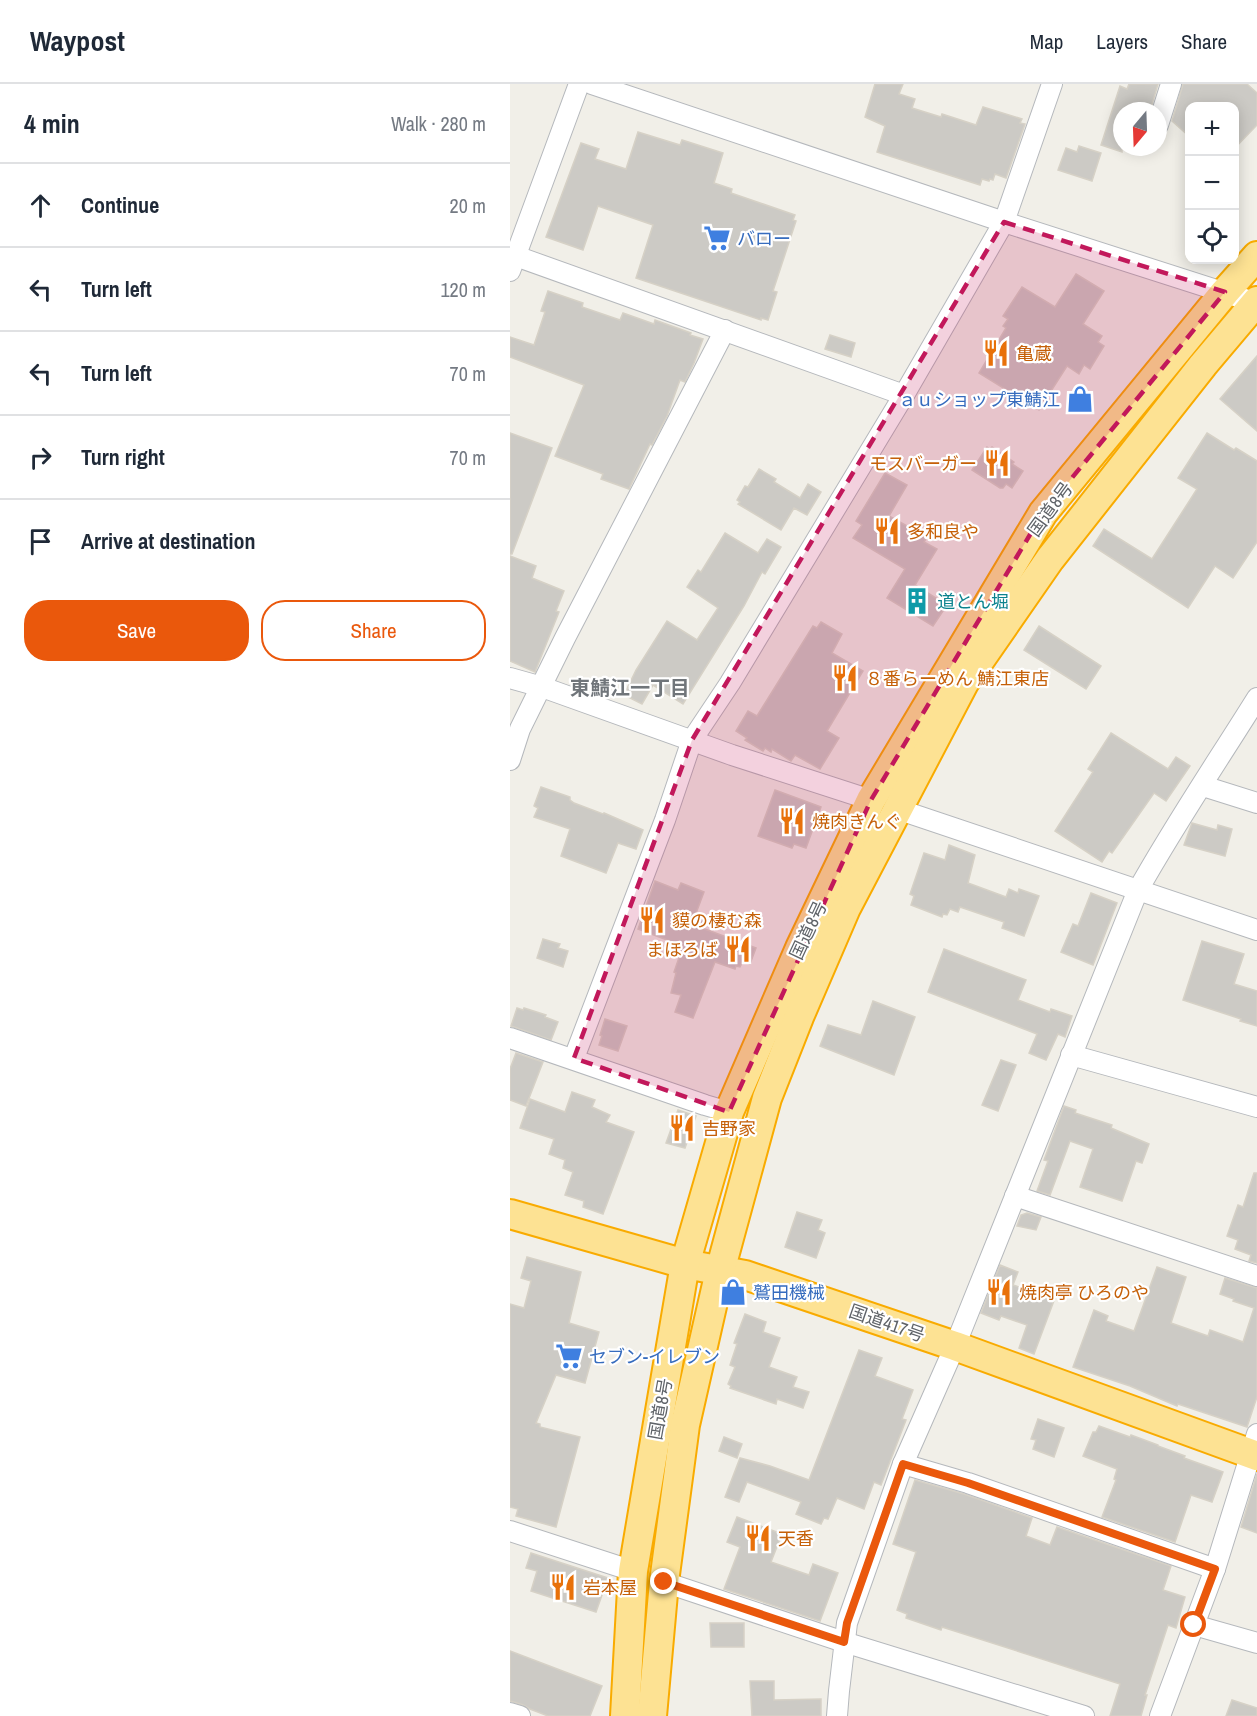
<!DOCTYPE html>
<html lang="en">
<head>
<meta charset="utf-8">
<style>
	:root { --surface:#fff; --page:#f2f2f3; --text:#1f2937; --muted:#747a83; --line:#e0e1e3; --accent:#ea580c }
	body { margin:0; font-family:"Archivo Narrow","Noto Sans JP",sans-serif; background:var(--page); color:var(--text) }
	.controls { position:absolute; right:18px; top:18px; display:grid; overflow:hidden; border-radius:12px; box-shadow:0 3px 15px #0003 }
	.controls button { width:54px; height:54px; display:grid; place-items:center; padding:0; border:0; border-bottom:2px solid var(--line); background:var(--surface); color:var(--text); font:30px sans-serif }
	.compass { position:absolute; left:603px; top:18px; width:54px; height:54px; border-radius:50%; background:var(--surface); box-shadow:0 3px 15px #0003; rotate:199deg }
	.stop { position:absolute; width:18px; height:18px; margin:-14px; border:4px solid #ea580c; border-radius:50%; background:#fff }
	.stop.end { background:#ea580c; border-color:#fff; box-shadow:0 2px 6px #0008 }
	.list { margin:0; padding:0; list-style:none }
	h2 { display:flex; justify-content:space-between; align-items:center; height:78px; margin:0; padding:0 24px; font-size:26px }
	h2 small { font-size:20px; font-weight:400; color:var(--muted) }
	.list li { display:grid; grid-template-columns:39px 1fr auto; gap:18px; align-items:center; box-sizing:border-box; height:84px; padding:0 24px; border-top:2px solid var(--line) }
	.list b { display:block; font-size:22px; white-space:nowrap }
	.list em { font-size:20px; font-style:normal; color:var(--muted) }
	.actions { display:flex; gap:12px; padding:18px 24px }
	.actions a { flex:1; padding:14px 0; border:2px solid var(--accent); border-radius:24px; text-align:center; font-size:21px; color:var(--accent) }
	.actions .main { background:var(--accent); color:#fff }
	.icon { flex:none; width:33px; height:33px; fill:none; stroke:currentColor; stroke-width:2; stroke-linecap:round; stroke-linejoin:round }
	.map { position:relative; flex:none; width:747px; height:1632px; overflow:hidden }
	header { display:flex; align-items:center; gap:36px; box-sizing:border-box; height:84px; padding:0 30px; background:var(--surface); border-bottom:2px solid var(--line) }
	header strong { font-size:28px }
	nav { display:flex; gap:33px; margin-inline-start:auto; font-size:21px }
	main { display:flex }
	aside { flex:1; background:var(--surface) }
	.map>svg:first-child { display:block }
</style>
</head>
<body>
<header>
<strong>Waypost</strong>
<nav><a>Map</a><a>Layers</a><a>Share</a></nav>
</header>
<main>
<aside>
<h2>4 min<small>Walk · 280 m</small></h2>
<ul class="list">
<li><svg class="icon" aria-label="ahead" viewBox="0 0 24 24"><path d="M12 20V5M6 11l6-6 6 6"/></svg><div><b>Continue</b></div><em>20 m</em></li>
<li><svg class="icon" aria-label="left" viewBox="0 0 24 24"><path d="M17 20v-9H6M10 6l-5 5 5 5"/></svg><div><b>Turn left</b></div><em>120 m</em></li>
<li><svg class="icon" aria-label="left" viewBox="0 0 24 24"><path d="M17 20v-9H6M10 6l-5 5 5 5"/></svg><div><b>Turn left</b></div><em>70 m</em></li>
<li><svg class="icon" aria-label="right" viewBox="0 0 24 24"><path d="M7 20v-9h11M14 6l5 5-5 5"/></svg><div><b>Turn right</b></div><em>70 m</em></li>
<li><svg class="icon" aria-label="arrive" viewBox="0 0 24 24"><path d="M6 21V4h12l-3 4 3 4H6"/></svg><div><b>Arrive at destination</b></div></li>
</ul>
<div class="actions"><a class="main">Save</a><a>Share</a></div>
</aside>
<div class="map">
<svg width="747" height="1632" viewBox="0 0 747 1632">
	<rect width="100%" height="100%" fill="#f1efe8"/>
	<!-- building -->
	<g fill="#cccac5" stroke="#d6d1c6" stroke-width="1.5">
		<path d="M 365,0 L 393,0 L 389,10 L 405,15 L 402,24 L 431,33 L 432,30 L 466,41 L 473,23 L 512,35 L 510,39 L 515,40 L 496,94 L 485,90 L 483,96 L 480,95 L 479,97 L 472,95 L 470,101 L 367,68 L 375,42 L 355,33 Z"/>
		<path d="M 619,0 L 648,0 L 640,27 L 612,27 L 612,68 L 591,61 L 610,2 L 617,5 Z"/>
		<path d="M 673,0 L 737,0 L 747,9 L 747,41 L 724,65 L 724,22 L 680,22 L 680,53 L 662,37 Z"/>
		<path d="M 128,48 L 170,61 L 172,56 L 213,69 L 204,99 L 222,105 L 221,109 L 285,131 L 283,136 L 286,137 L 263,207 L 267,208 L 258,236 L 251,234 L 251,236 L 126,194 L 143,141 L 88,122 L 73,166 L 36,153 L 71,59 L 89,65 L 85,75 L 116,85 Z"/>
		<path d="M 569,62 L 591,69 L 582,97 L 548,86 L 556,64 L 567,68 Z"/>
		<path d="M 566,190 L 594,207 L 573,240 L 592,252 L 588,258 L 594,262 L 580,285 L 574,281 L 569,290 L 557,282 L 529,326 L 469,289 L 496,244 L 493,242 L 498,235 L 493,232 L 512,203 L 545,223 Z"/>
		<path d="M 38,207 L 73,219 L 72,223 L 110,236 L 113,229 L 144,240 L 145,236 L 181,249 L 180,251 L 193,255 L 184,279 L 175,298 L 170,296 L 157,332 L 142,361 L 140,360 L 119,405 L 91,395 L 93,390 L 45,372 L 74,301 L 0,273 L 0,253 L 24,261 L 35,228 L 31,227 Z"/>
		<path d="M 320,251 L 345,259 L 341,273 L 315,265 Z"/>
		<path d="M 747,272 L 747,347 L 710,315 Z"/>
		<path d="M 0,349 L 42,364 L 2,470 L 0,470 Z"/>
		<path d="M 697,349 L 724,366 L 726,364 L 747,377 L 747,458 L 723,494 L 705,482 L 678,524 L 583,462 L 594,445 L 642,475 L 687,405 L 668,394 Z"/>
		<path d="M 477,363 L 480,365 L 482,363 L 504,378 L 502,380 L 513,387 L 502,404 L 496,400 L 493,404 L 490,404 L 462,386 Z"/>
		<path d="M 249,385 L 266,395 L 264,398 L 290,414 L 298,400 L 311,408 L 297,431 L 284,424 L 271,446 L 228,420 L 230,418 L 227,416 L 235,402 L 238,403 Z"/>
		<path d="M 375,389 L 397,401 L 379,432 L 417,453 L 414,458 L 427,465 L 405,501 L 437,521 L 423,542 L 377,514 L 395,485 L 343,454 L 352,441 L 346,437 Z"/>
		<path d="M 215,449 L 248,469 L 257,455 L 271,463 L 255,490 L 252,488 L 234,522 L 173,620 L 143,601 L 132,620 L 114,611 L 126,586 L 157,537 L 187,556 L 208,524 L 177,503 L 188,486 L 191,488 Z"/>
		<path d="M 0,472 L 26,482 L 22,494 L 54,507 L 46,527 L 49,528 L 25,588 L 0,577 Z"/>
		<path d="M 311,538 L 332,550 L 322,569 L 353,587 L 317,647 L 329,654 L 310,685 L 285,671 L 281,677 L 262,665 L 261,668 L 255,664 L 253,667 L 235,656 L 237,654 L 226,647 L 238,627 L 247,632 L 303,542 L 307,544 Z"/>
		<path d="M 529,542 L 591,582 L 576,605 L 514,566 Z"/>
		<path d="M 601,649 L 658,685 L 666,673 L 680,682 L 656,717 L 644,709 L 602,769 L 599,767 L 592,778 L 545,747 L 583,688 L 578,685 Z"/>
		<path d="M 31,703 L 60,713 L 60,716 L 64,719 L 93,730 L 94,729 L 133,746 L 126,765 L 108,759 L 96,789 L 51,772 L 60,745 L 24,733 L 28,724 L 24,722 Z"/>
		<path d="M 265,706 L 311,723 L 296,764 L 284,760 L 282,764 L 248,752 Z"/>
		<path d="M 682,739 L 707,746 L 708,741 L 722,745 L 715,772 L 674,761 Z"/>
		<path d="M 439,761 L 465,771 L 458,799 L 496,813 L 499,805 L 508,809 L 509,805 L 529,812 L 514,852 L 492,844 L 494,838 L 450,823 L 448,828 L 440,825 L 437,831 L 433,830 L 432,833 L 401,821 L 404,812 L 400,810 L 414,769 L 435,776 Z"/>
		<path d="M 145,797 L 168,806 L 171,799 L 194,808 L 185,832 L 194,836 L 192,844 L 246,864 L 240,880 L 233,877 L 230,883 L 226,882 L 225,885 L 205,878 L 183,934 L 165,928 L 171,911 L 161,909 L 166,889 L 164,888 L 173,862 L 128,845 Z"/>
		<path d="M 581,809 L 607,819 L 583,881 L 551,868 L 563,840 L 568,842 Z"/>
		<path d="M 33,855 L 50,860 L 48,864 L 58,867 L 53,883 L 27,874 Z"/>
		<path d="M 692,857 L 734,870 L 724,900 L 747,907 L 747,942 L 730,937 L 731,935 L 673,916 Z"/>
		<path d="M 434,865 L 516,896 L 508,916 L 540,928 L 541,925 L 562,932 L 555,953 L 548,950 L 536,976 L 519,969 L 527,950 L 418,908 Z"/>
		<path d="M 363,917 L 405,933 L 384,991 L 310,962 L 318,941 L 351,951 Z"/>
		<path d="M 7,924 L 13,926 L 14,924 L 36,931 L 35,933 L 48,938 L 41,956 L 1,942 Z"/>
		<path d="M 95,935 L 117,942 L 108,967 L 89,961 L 92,952 L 90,951 Z"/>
		<path d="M 6,969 L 33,978 L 16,1022 L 0,1016 L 0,985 Z"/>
		<path d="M 491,976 L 506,981 L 488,1027 L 472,1021 Z"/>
		<path d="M 62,1008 L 85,1016 L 82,1023 L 100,1031 L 96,1038 L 124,1048 L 93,1130 L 73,1123 L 74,1117 L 55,1111 L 63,1088 L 53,1084 L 55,1076 L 39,1070 L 44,1055 L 10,1044 L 20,1015 L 55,1028 Z"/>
		<path d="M 554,1022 L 566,1026 L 565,1029 L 602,1041 L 601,1044 L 639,1060 L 632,1079 L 626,1077 L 612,1117 L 570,1103 L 583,1065 L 560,1057 L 540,1111 L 527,1107 L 538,1077 L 534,1076 Z"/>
		<path d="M 168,1026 L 186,1032 L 175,1064 L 156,1059 Z"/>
		<path d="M 744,1089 L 747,1089 L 747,1179 L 739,1177 L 741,1171 L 725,1165 L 728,1156 L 717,1152 L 728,1121 L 733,1123 Z"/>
		<path d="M 287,1128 L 312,1136 L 308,1146 L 315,1149 L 306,1174 L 275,1163 Z"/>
		<path d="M 517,1129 L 531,1133 L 526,1146 L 507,1142 L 511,1131 Z"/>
		<path d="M 17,1173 L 71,1188 L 59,1239 L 89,1248 L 75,1299 L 46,1291 L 26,1339 L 30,1340 L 30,1343 L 70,1353 L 46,1443 L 6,1432 L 8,1425 L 0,1423 L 0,1220 L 14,1224 L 21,1197 L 11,1194 Z"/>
		<path d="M 490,1181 L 508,1188 L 503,1201 L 545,1214 L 524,1270 L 509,1264 L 517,1241 L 491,1232 L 489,1236 L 471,1229 Z"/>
		<path d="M 647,1183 L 676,1193 L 661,1239 L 698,1252 L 700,1246 L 733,1258 L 744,1224 L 723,1217 L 724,1215 L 710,1210 L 715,1194 L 747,1204 L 747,1313 L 737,1343 L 668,1320 L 667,1322 L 620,1302 L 563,1283 L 584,1226 L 598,1232 L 596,1237 L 624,1247 Z"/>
		<path d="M 235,1230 L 256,1238 L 253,1248 L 270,1254 L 259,1283 L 287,1293 L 283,1303 L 299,1308 L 293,1324 L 267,1315 L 266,1320 L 220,1304 L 221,1302 L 218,1300 L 225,1283 L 220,1281 L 227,1260 L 224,1259 Z"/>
		<path d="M 349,1266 L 372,1274 L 365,1292 L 403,1306 L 392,1335 L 396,1336 L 371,1401 L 364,1398 L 354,1425 L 327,1414 L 318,1435 L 314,1434 L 311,1440 L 286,1430 L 291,1418 L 237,1398 L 229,1418 L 215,1413 L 230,1374 L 260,1382 L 299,1396 Z"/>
		<path d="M 528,1335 L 554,1344 L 544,1373 L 523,1365 L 526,1356 L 521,1355 Z"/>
		<path d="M 589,1342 L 620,1353 L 621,1351 L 648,1361 L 648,1362 L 675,1372 L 674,1374 L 713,1388 L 702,1418 L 681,1411 L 665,1458 L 592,1433 L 606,1396 L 604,1395 L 607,1385 L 573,1372 L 583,1348 L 586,1348 Z"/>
		<path d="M 214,1353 L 232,1360 L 227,1374 L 209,1367 Z"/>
		<path d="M 747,1390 L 747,1449 L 731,1443 Z"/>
		<path d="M 405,1396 L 454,1410 L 522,1434 L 516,1452 L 540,1461 L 547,1443 L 661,1482 L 653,1506 L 675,1513 L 666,1544 L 658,1541 L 635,1611 L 637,1611 L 631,1632 L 600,1632 L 610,1600 L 432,1543 L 431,1546 L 396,1534 L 397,1530 L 387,1526 L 406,1468 L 383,1460 Z"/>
		<path d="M 227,1433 L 272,1450 L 261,1478 L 299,1491 L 303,1480 L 328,1489 L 310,1537 L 214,1505 L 230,1463 L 217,1458 Z"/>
		<path d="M 21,1469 L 98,1494 L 86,1528 L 21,1507 L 27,1487 L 16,1484 Z"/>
		<path d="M 200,1539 L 234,1539 L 234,1563 L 201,1563 Z"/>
		<path d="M 0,1567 L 92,1602 L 80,1632 L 38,1632 L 20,1625 L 13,1621 L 0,1617 Z"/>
		<path d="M 240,1597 L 264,1597 L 264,1616 L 311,1615 L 311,1632 L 242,1632 Z"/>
		<path d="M 722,1616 L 747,1624 L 747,1632 L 716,1632 Z"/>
	</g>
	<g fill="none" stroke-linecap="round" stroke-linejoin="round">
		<defs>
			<g id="minor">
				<path d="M 82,0 L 494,138 L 747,219"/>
				<path d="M 648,41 L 661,0"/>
				<path d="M 0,170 L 394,311"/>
				<path d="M 0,187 L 69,0"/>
				<path d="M 0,594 L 32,603 L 222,671 L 361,716"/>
				<path d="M 0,676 L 10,645 L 55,554 L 215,246"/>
				<path d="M 693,702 L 747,719"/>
				<path d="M 387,725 L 747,846"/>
				<path d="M 0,954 L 195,1021 L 219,1028"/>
				<path d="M 561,971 L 747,1023"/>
				<path d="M 64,974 L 155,736 L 182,656 L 220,599 L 394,311 L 494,138 L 542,0"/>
				<path d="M 505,1112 L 747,1192"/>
				<path d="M 393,1380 L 458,1399 L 705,1485"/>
				<path d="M 0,1447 L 123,1487"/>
				<path d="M 154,1498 L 334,1558 L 574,1632"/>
				<path d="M 684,1541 L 747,1559"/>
				<path d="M 0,1629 L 10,1632"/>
				<path d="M 327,1632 L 329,1607 L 337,1539 L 393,1380 L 445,1262 L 628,806 C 665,740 707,678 747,614"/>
				<path d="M 650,1632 L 705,1485 L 747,1350"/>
			</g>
			<g id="highway">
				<path d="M 0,1130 L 175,1180 L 235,1191 L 445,1262 L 747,1372"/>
				<path d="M 115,1632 L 123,1487 L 150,1327 L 175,1180 L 219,1028 L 290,864 L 361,716 L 533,429 L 715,208 L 747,172"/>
				<path d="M 142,1632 L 154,1498 L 175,1341 L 210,1187 L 257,1014 L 289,933 L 336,824 L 454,599 L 540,475 L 693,281 L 747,217"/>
			</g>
		</defs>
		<!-- minor casing -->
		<use href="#minor" stroke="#b5b8bc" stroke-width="22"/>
		<!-- highway casing -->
		<use href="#highway" stroke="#f9ab00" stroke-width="32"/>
		<!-- minor -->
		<use href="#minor" stroke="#fff" stroke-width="20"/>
		<!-- highway -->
		<use href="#highway" stroke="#fde293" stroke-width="28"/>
	</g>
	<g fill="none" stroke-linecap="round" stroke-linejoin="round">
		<!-- route -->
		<path stroke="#ea580c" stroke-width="8" d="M 154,1498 L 334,1558 L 337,1539 L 393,1380 L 458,1399 L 705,1485 L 684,1541"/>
	</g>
	<!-- marked area -->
	<path fill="#c2185b" fill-opacity="0.2" stroke="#c2185b" stroke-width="4.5" stroke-dasharray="12 8" stroke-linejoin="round" d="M 494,138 L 715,208 L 533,429 L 361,716 L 219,1028 L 64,974 L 182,656 Z"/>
	<!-- icons -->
	<defs>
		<symbol id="supermarket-bare" viewBox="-9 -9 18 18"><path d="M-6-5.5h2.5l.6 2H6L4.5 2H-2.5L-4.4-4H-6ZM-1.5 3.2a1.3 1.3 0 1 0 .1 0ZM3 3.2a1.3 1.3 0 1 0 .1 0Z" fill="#3f7fe0" stroke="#fff" stroke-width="2.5" paint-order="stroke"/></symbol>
		<symbol id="restaurant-bare" viewBox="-9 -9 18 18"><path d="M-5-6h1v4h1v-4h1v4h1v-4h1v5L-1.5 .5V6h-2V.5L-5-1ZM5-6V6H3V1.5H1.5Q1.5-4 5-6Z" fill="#e8710a" stroke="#fff" stroke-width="2.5" paint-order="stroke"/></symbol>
		<symbol id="shop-bare" viewBox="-9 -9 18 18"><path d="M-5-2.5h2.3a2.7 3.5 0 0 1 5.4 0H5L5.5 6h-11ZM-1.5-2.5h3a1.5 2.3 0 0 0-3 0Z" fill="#3f7fe0" stroke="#fff" stroke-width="2.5" paint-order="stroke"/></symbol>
		<symbol id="building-bare" viewBox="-9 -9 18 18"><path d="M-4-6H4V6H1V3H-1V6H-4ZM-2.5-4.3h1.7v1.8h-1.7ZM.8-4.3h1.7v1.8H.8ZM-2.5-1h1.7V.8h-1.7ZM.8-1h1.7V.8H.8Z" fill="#0f9aa8" stroke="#fff" stroke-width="2.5" paint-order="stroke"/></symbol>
	</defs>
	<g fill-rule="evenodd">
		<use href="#supermarket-bare" x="188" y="135" width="38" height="38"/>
		<use href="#restaurant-bare" x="467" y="250" width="38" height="38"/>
		<use href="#shop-bare" x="551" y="296" width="38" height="38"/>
		<use href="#restaurant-bare" x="468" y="360" width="38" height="38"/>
		<use href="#restaurant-bare" x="358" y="428" width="38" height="38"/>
		<use href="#building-bare" x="388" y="498" width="38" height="38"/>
		<use href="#restaurant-bare" x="316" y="575" width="38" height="38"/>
		<use href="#restaurant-bare" x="263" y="718" width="38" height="38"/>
		<use href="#restaurant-bare" x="123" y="817" width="38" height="38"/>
		<use href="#restaurant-bare" x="209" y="846" width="38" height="38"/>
		<use href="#restaurant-bare" x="153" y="1025" width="38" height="38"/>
		<use href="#shop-bare" x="204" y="1189" width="38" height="38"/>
		<use href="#restaurant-bare" x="470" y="1189" width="38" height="38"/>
		<use href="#supermarket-bare" x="40" y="1253" width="38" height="38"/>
		<use href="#restaurant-bare" x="229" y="1435" width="38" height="38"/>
		<use href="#restaurant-bare" x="34" y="1484" width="38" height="38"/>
	</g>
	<g text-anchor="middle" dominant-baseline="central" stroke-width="4.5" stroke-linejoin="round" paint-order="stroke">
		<!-- shop labels -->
		<g font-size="18" fill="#366cbe" stroke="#fff" text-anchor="start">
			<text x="227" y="154">バロー</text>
			<text x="550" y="315" text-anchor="end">ａｕショップ東鯖江</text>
			<text x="243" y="1208">鷲田機械</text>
			<text x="79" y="1272">セブン-イレブン</text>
		</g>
		<!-- food labels -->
		<g font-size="18" fill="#c56008" stroke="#fff" text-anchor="start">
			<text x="506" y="269">亀蔵</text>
			<text x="467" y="379" text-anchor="end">モスバーガー</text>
			<text x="397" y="447">多和良や</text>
			<text x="355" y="594">８番らーめん 鯖江東店</text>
			<text x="302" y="737">焼肉きんぐ</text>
			<text x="162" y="836">貘の棲む森</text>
			<text x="208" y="865" text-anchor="end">まほろば</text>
			<text x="192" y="1044">吉野家</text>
			<text x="509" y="1208">焼肉亭 ひろのや</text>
			<text x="268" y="1454">天香</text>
			<text x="73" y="1503">岩本屋</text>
		</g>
		<!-- street labels -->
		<g font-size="18" fill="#5f6368" stroke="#fff">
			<text transform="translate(540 425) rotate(-54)">国道8号</text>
			<text transform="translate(298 846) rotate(-65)">国道8号</text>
			<text transform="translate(377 1239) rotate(19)">国道417号</text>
			<text transform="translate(150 1325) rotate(-80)">国道8号</text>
		</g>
		<!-- culture labels -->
		<g font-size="18" fill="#0d838f" stroke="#fff" text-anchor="start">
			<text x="427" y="517">道とん堀</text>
		</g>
		<!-- neighbourhood labels -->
		<g font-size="20" font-weight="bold" fill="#70757a" stroke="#fff">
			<text x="120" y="603">東鯖江一丁目</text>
		</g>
	</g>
</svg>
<div class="controls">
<button>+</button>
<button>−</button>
<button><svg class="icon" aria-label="locate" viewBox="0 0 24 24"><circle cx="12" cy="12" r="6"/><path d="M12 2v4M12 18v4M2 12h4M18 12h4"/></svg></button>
</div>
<svg class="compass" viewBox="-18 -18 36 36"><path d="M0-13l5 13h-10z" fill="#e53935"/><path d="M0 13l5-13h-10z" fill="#747a83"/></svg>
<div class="stop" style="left:684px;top:1541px"></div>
<div class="stop end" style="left:154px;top:1498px"></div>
</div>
</main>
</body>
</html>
